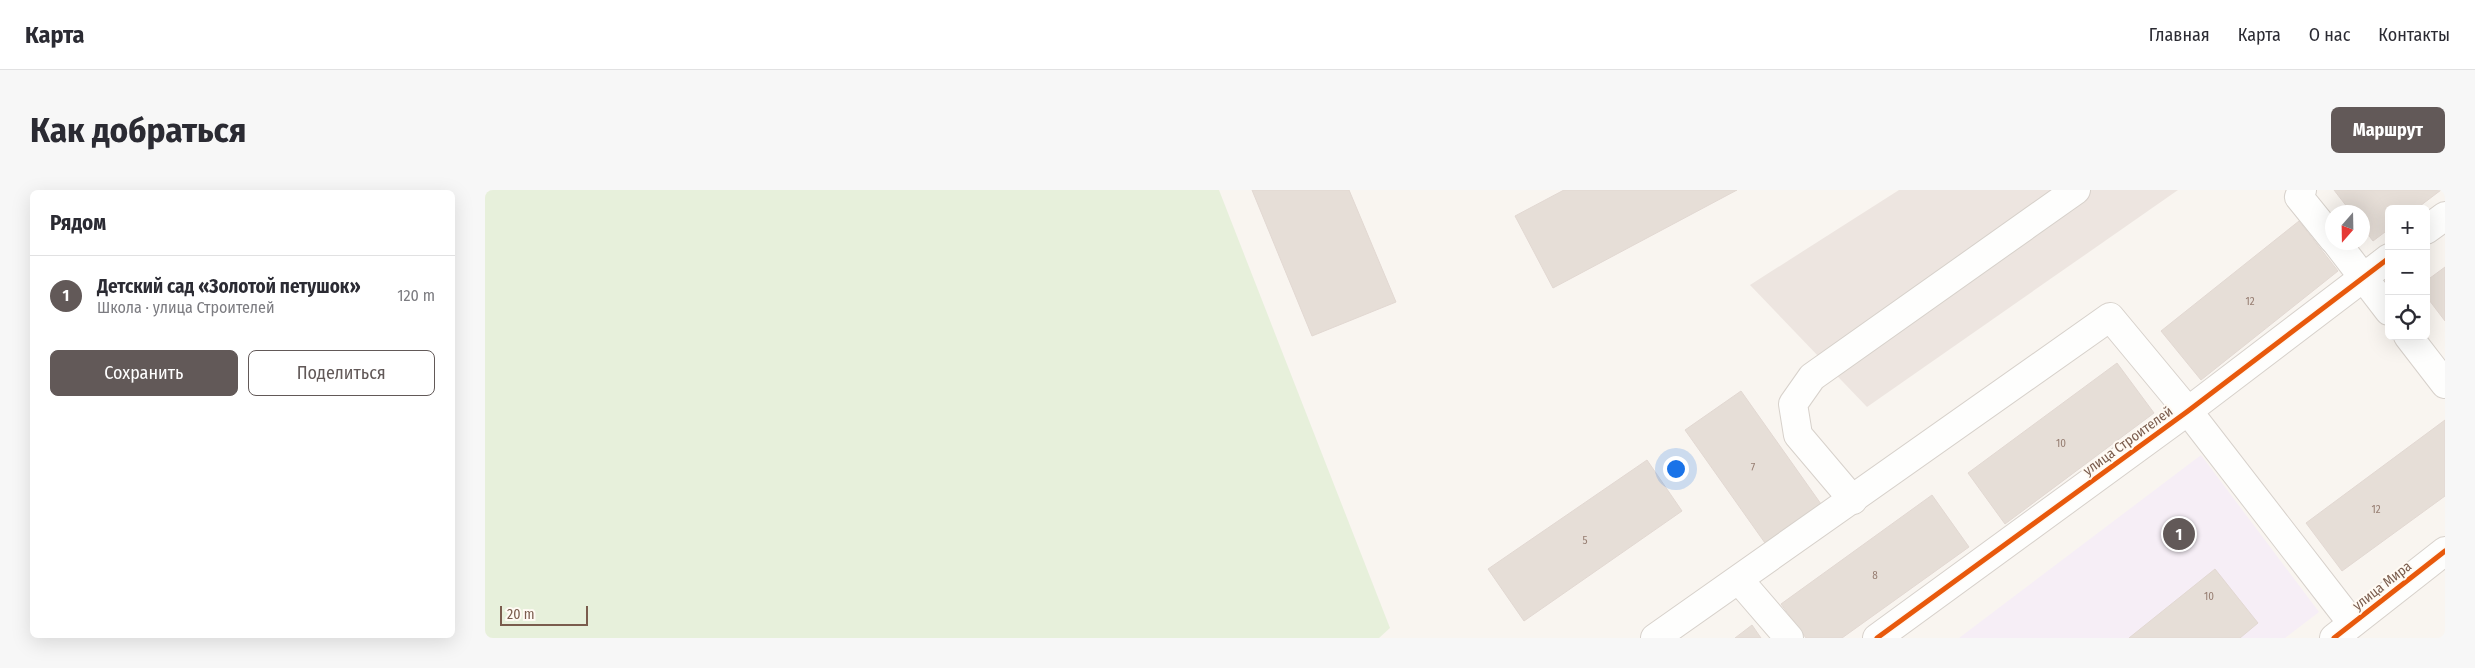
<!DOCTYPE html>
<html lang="ru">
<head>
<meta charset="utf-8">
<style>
	:root { --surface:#fff; --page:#f7f7f7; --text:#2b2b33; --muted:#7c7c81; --line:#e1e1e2; --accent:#625958 }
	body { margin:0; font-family:"Fira Sans Condensed",sans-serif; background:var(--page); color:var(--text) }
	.controls { position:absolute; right:15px; top:15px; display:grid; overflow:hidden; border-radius:8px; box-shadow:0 5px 20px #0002 }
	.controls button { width:45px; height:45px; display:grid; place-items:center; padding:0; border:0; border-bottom:1px solid var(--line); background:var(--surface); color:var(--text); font:25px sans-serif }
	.compass { position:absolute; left:1840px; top:15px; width:45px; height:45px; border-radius:50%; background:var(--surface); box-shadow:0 5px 20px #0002; rotate:200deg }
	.scale { position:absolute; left:15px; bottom:12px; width:88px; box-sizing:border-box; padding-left:5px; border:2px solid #7a5c4d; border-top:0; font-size:14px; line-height:18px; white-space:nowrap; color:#7a5c4d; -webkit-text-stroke:4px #fffaf3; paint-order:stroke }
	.you { position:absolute; left:1190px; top:278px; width:18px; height:18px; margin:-12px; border:4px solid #fff; border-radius:50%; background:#1a73e8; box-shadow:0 0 0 8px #1a73e833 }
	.badge { display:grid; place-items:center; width:32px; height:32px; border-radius:50%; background:var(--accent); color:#fff; font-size:16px; font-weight:700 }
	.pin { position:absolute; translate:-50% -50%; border:2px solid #fff; box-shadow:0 1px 5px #0006 }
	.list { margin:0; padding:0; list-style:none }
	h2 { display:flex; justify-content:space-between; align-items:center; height:65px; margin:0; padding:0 20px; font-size:21px }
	h2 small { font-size:16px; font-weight:400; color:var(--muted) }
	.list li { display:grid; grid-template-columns:32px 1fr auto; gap:15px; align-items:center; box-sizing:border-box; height:80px; padding:0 20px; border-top:1px solid var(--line) }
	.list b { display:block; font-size:19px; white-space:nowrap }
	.list p { margin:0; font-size:16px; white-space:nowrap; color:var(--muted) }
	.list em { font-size:16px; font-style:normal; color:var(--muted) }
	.actions { display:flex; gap:10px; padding:15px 20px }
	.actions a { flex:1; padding:11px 0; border:1px solid var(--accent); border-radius:8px; text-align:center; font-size:18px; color:var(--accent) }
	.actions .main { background:var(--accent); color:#fff }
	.icon { flex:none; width:28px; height:28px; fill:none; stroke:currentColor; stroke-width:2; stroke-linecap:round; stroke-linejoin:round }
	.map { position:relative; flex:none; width:1960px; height:448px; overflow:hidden; border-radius:8px }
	header { display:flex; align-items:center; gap:30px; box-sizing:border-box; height:70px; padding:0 25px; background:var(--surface); border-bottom:1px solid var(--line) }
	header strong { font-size:24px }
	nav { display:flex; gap:28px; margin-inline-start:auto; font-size:18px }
	.intro { display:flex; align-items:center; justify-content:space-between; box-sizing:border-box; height:120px; padding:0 30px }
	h1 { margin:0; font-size:35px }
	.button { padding:12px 22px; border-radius:8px; background:var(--accent); color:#fff; font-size:18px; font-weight:700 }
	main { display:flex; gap:30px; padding:0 30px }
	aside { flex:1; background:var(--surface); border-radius:8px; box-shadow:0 5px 20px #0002 }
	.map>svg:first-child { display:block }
</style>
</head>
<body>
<header>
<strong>Карта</strong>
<nav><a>Главная</a><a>Карта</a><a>О нас</a><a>Контакты</a></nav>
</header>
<div class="intro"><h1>Как добраться</h1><a class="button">Маршрут</a></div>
<main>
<aside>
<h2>Рядом<small></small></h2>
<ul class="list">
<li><span class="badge">1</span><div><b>Детский сад «Золотой петушок»</b><p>Школа · улица Строителей</p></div><em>120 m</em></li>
</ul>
<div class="actions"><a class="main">Сохранить</a><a>Поделиться</a></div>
</aside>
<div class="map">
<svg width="1960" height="448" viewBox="0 0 1960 448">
	<rect width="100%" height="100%" fill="#f9f5f0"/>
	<!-- industrial -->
	<path fill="#ede5e0" d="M 1414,0 L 1693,0 L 1382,217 L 1265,95 Z"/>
	<!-- education -->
	<path fill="#f6eef6" d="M 1716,265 L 1834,422 L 1800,448 L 1474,448 Z"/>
	<!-- green -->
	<path fill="#e7f0db" d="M 0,0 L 734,0 L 905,438 L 894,448 L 0,448 Z"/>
	<!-- building -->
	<g fill="#e6ded7" stroke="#e2d8d2">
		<path d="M 767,0 L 864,0 L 911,112 L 827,146 Z"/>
		<path d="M 1079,0 L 1252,0 L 1068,98 L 1030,26 Z"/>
		<path d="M 1849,0 L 1956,0 L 1931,19 L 1904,19 L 1904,39 L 1888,51 L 1878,38 L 1878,22 L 1866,22 Z"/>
		<path d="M 1814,31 L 1853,81 L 1716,190 L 1676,141 Z"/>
		<path d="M 1960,77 L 1960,131 L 1941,106 L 1941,91 Z"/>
		<path d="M 1632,173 L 1669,223 L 1520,334 L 1483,283 Z"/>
		<path d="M 1256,201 L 1336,314 L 1280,353 L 1200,240 Z"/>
		<path d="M 1960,230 L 1960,306 L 1857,381 L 1821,333 Z"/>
		<path d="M 1162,270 L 1197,321 L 1039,431 L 1003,379 Z"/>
		<path d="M 1447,305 L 1484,357 L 1357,448 L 1321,448 L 1296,414 Z"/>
		<path d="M 1730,379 L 1773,433 L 1755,448 L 1644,448 Z"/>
		<path d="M 1267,435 L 1276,448 L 1250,448 Z"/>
	</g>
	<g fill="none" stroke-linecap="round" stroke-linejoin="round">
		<defs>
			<g id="minor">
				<path d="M 1817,0 L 1814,7 L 1848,49"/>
				<path d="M 1941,40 L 1960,26"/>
				<path d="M 1851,52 L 1904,121"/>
				<path d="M 1923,146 L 1960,194"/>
				<path d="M 1368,310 L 1313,245 L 1308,214 L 1327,187 L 1591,0"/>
				<path d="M 1254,390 L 1304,448"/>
				<path d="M 1170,448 L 1625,127 L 1703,221 L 1867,433"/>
				<path d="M 1392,448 L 1703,221 L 1904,68"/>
				<path d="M 1849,448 L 1960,361"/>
			</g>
		</defs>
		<!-- minor casing -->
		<use href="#minor" stroke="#d7d1cb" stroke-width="30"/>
		<!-- minor -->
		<use href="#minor" stroke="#fefefd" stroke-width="28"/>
		<defs>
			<g id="cycleway">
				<path d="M 1392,448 L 1703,221 L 1904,68"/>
				<path d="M 1849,448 L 1960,361"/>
			</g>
		</defs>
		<!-- cycleway casing -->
		<use href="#cycleway" stroke="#fffaf3" stroke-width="8"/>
		<!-- cycleway -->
		<use href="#cycleway" stroke="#e8590c" stroke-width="5"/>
	</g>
	<g text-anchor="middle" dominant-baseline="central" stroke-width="4" stroke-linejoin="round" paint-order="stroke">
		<!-- number labels -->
		<g font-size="11" fill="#977e72">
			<text x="1765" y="111">12</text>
			<text x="1576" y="253">10</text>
			<text x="1268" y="277">7</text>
			<text x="1891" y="319">12</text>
			<text x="1100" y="350">5</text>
			<text x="1390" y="385">8</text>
			<text x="1724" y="406">10</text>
		</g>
		<!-- street labels -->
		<g font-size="14" fill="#7a5c4d" stroke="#fffaf3">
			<text transform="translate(1643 251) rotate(-36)">улица Строителей</text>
			<text transform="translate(1897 396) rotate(-38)">улица Мира</text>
		</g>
	</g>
</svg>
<div class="controls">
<button>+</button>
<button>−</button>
<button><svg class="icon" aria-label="locate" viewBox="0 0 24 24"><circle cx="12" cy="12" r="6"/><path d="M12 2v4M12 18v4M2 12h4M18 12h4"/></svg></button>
</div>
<svg class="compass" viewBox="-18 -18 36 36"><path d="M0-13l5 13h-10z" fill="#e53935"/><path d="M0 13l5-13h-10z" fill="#7c7c81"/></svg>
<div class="scale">20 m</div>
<div class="you"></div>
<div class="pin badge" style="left:1694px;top:344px">1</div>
</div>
</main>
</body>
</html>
